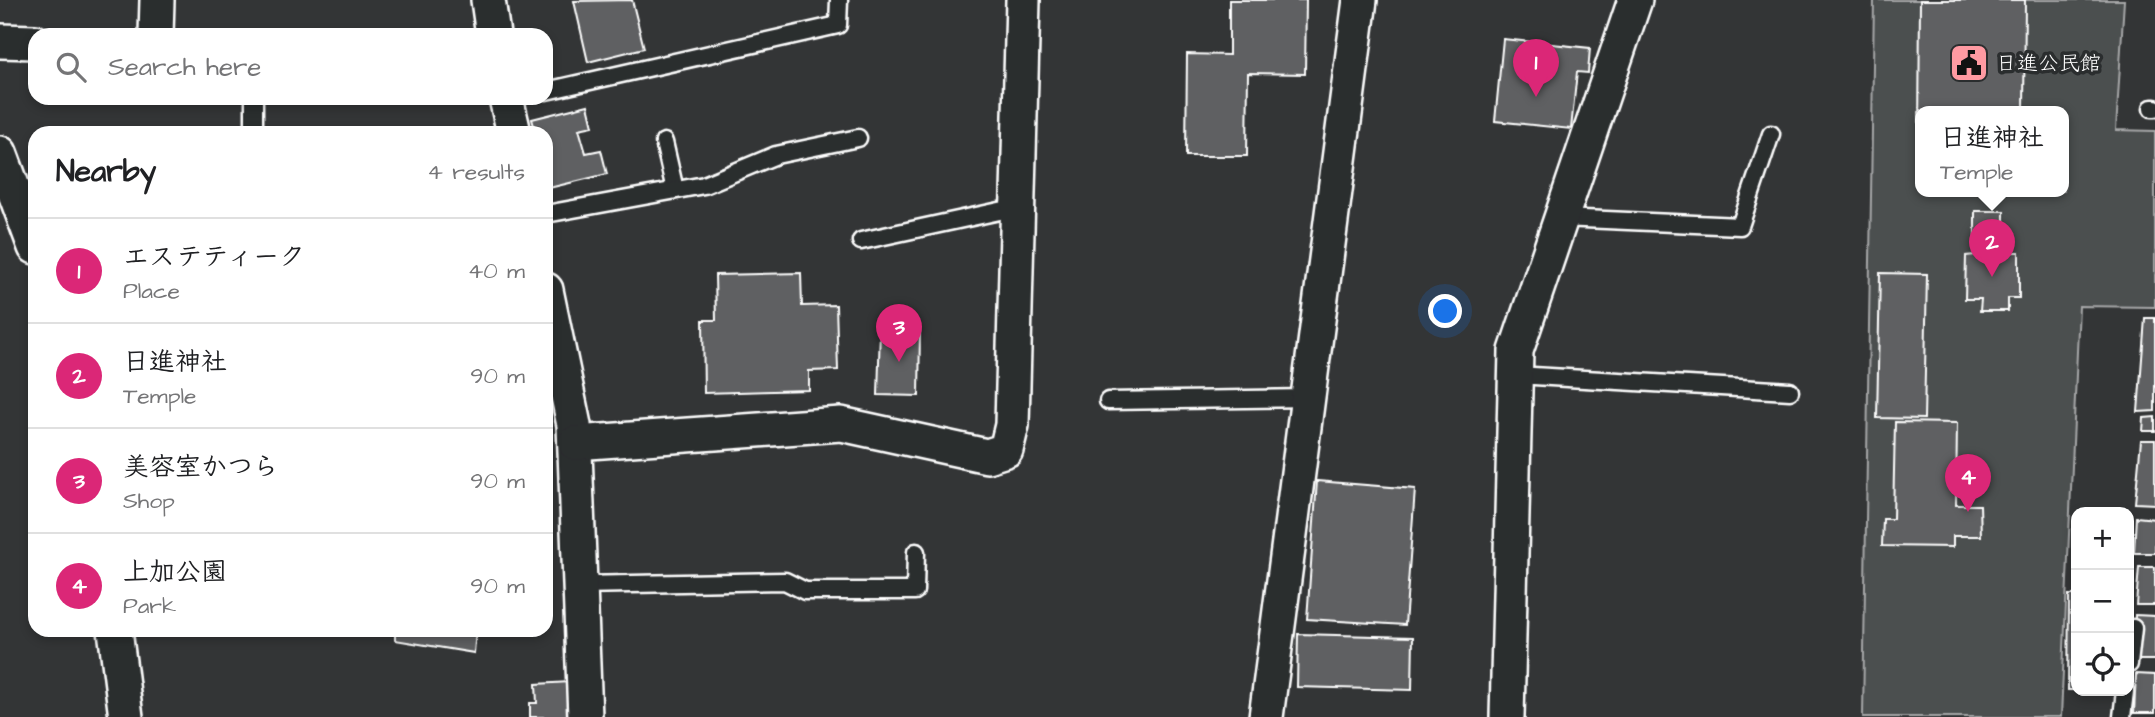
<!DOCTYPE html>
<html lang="en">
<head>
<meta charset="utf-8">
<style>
	:root { --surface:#fff; --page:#f6f6f6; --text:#202124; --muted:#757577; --line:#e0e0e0; --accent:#db2777 }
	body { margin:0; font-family:"Architects Daughter","Klee One",sans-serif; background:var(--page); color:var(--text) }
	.controls { position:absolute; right:21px; bottom:21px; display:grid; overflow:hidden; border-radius:14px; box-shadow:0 4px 10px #0003 }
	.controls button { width:63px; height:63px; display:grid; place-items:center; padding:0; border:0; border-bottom:2px solid var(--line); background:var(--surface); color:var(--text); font:35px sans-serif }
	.you { position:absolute; left:1446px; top:312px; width:24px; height:24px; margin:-18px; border:5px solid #fff; border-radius:50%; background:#1a73e8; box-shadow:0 0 0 10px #1a73e833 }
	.badge { display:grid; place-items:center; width:46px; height:46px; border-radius:50%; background:var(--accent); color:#fff; font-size:23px; font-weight:700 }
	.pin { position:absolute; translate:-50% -58px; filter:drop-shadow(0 2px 4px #0008) }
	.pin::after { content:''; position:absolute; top:37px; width:24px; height:21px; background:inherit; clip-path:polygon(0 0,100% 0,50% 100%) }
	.popup { position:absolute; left:1915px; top:106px; width:154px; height:91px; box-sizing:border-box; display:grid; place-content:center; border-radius:14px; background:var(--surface); filter:drop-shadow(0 2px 5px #0005); font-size:23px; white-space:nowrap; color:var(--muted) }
	.popup b { font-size:26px; color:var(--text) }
	.popup::after { content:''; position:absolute; left:50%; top:100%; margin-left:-14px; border:14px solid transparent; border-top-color:var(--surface) }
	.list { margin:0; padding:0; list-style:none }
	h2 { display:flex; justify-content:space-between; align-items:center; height:91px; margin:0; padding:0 28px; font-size:30px }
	h2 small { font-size:23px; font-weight:400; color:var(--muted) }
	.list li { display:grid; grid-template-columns:46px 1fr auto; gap:21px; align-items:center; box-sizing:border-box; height:105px; padding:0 28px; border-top:2px solid var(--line) }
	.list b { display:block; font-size:26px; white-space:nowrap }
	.list p { margin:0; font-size:23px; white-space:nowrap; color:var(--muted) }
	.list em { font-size:23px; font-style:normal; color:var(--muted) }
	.icon { flex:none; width:38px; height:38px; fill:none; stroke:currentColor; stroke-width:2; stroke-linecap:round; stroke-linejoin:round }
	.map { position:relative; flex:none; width:2155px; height:717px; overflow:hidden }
	.search { position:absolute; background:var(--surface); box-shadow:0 4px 10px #0003; left:28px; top:28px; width:525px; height:77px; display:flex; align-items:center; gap:18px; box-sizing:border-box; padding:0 24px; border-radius:21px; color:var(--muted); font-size:26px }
	.panel { position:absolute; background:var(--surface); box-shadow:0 4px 10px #0003; left:28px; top:126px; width:525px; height:511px; border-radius:21px }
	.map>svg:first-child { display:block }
</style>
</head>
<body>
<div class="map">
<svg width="2155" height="717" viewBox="0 0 2155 717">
	<rect width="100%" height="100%" fill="#333536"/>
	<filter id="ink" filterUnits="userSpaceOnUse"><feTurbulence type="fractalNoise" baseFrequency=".0143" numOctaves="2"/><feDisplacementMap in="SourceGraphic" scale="14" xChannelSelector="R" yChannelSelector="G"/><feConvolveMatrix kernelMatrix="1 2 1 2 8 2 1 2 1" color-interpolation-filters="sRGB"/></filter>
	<g filter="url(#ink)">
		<!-- green -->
		<path fill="#4c4f50" stroke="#a6a7a8" stroke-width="2" fill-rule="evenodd" d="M 1874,0 L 2124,0 L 2116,130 L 2155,131 L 2155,307 L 2079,306 L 2061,717 L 1863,717 ZM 1920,111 L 2064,111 L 2064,191 L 1920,191 Z"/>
		<!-- building -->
		<g fill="#5f6162" stroke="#fff" stroke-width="2">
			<path d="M 632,0 L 644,48 L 588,62 L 574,1 Z"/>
			<path d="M 1229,0 L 1306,0 L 1305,74 L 1248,73 L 1247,156 L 1186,156 L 1187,54 L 1229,55 Z"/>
			<path d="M 1920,0 L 2025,0 L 2024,111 L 1920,111 L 1919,134 Z"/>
			<path d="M 1503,39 L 1590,48 L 1588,73 L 1577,72 L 1571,129 L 1495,121 Z"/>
			<path d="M 588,105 L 593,126 L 579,129 L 586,153 L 601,150 L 607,174 L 549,188 L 546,175 L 546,133 L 536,133 L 532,119 Z"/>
			<path d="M 1975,211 L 2004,211 L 2004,252 L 2019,252 L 2019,298 L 2008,298 L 2008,311 L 1980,311 L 1981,299 L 1965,299 L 1966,256 L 1975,255 Z"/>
			<path d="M 801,273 L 802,306 L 836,305 L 838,370 L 809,371 L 809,390 L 704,393 L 703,320 L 716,320 L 715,275 Z"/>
			<path d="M 1880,273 L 1927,274 L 1924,419 L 1877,418 Z"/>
			<path d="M 2145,318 L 2155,318 L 2155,411 L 2138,412 Z"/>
			<path d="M 880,329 L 920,330 L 919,396 L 878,395 Z"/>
			<path d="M 2155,417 L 2155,431 L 2143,431 L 2144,418 Z"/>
			<path d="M 1895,422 L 1957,423 L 1956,505 L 1980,505 L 1981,536 L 1953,536 L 1953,547 L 1882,546 L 1883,519 L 1893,519 Z"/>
			<path d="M 2141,440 L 2155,440 L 2155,504 L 2135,503 Z"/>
			<path d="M 1317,481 L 1415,489 L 1405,625 L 1307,619 Z"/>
			<path d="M 2136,517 L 2155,519 L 2155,553 L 2134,553 Z"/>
			<path d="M 2139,567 L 2155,567 L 2155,605 L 2136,605 Z"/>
			<path d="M 2069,595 L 2076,595 L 2076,690 L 2068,690 Z"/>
			<path d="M 2135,615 L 2155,616 L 2155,660 L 2135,660 Z"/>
			<path d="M 395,630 L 476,630 L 474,653 L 395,640 Z"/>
			<path d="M 1298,634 L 1413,637 L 1412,690 L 1297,687 Z"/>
			<path d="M 2136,674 L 2155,675 L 2155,713 L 2134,713 Z"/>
			<path d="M 570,682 L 571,717 L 530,717 L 530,703 L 537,703 L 536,684 Z"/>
		</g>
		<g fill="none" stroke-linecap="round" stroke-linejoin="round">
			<defs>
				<g id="lane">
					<path d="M 546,91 L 838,25 L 839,0"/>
					<path d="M 2152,108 L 2155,108"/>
					<path d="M 254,133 L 254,98"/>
					<path d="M 664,142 L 675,190"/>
					<path d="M 546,214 L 704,185 L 776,155 L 858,138"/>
					<path d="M 1561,218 L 1740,226 L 1771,134"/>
					<path d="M 861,241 L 1018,207"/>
					<path d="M 1515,375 L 1790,391"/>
					<path d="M 1108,401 L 1308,398"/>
					<path d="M 580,585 L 785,581 L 805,591 L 915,591 L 916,552"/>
					<path d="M 2129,664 L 2133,628"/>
					<path d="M 2122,717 L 2125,691"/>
				</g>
				<g id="street">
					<path d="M 488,0 L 493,35"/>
					<path d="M 156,35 L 157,0"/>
					<path d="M 0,41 L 35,42"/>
					<path d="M 506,98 L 514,133"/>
					<path d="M 0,153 L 35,247"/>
					<path d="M 546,290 L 574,425 L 585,717"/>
					<path d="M 575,443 L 841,424 L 987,456 L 1006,450 L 1012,425 L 1023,0"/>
					<path d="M 115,630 L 126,717"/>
					<path d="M 1266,717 L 1360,0"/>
					<path d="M 1507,717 L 1516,351 L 1635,0"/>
				</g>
			</defs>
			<!-- lane casing -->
			<use href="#lane" stroke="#fff" stroke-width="21"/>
			<!-- street casing -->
			<use href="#street" stroke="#fff" stroke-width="38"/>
			<!-- lane -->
			<use href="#lane" stroke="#2a2d2e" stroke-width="16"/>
			<!-- street -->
			<use href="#street" stroke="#2a2d2e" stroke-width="33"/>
		</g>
	</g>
	<!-- icons -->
	<defs>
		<symbol id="civic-square" viewBox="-11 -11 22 22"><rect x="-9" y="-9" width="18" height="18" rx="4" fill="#ff9aa2" stroke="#2a2d2e"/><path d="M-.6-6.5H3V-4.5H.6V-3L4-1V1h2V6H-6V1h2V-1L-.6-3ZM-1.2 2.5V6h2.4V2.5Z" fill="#111"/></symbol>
	</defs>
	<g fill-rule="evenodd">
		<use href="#civic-square" x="1947" y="41" width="44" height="44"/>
	</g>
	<g text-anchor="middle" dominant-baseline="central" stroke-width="7" stroke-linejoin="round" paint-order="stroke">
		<!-- poi labels -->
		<g font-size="21" fill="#fff" stroke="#2a2d2e" text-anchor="start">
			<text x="1996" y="63">日進公民館</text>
		</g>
	</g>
</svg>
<div class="controls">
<button>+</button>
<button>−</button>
<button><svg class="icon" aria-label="locate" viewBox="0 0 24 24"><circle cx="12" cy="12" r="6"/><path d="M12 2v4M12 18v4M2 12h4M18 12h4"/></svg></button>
</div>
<div class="you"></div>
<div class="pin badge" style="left:1536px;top:97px">1</div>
<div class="pin badge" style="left:1992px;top:277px">2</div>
<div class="popup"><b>日進神社</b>Temple</div>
<div class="pin badge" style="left:899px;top:362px">3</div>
<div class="pin badge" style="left:1968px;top:512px">4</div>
<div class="search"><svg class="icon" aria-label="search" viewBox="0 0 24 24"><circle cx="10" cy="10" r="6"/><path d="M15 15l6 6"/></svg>Search here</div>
<section class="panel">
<h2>Nearby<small>4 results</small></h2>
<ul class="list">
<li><span class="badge">1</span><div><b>エステティーク</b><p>Place</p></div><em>40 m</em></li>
<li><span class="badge">2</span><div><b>日進神社</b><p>Temple</p></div><em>90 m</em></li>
<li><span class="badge">3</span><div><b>美容室かつら</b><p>Shop</p></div><em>90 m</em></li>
<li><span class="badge">4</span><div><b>上加公園</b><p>Park</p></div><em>90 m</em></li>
</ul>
</section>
</div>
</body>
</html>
